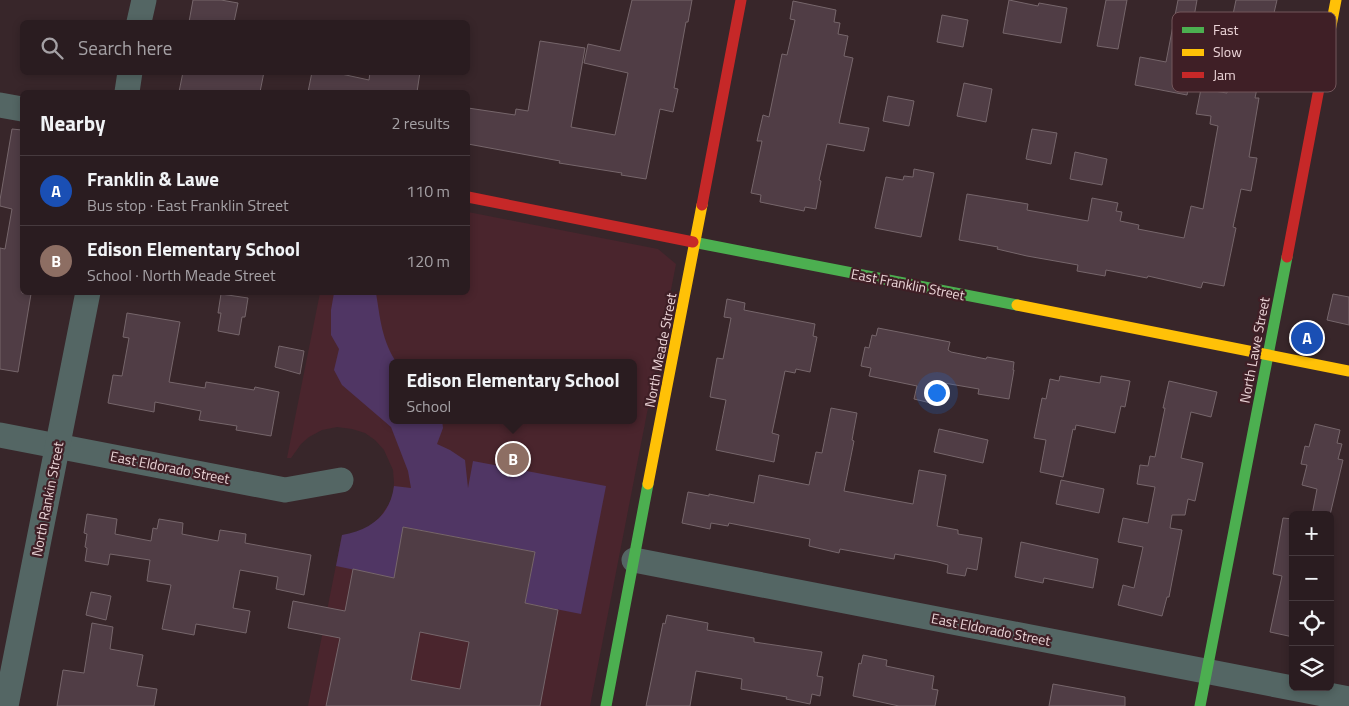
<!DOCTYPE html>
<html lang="en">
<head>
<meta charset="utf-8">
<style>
	:root { --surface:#2a1c20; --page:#322529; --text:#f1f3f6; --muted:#a5a1a5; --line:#463a3e; --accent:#ad989b }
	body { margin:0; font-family:"Titillium Web",sans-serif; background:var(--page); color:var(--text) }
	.controls { position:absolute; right:15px; bottom:15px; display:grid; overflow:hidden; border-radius:8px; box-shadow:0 2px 8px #0003 }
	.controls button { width:45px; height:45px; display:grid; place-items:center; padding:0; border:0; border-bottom:1px solid var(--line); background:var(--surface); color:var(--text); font:25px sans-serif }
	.you { position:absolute; left:936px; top:392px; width:18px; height:18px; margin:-12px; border:4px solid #fff; border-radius:50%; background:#1a73e8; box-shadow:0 0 0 8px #1a73e833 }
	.badge { display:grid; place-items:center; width:32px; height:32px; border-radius:50%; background:var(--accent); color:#fff; font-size:16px; font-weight:700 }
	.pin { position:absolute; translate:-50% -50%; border:2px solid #fff; box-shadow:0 1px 5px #0006 }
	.popup { position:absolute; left:389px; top:359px; width:248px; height:65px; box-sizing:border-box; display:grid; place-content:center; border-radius:8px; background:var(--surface); filter:drop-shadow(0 1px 4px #0005); font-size:16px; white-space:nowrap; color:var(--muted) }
	.popup b { font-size:19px; color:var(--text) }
	.popup::after { content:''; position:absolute; left:50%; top:100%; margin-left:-10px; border:10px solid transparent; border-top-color:var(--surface) }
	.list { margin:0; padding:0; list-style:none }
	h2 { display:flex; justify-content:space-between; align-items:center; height:65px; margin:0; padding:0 20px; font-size:21px }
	h2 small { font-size:16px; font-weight:400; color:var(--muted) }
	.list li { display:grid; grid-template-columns:32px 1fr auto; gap:15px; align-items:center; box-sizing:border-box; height:70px; padding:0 20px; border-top:1px solid var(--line) }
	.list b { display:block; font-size:19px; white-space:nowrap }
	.list p { margin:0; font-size:16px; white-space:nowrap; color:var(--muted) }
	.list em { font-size:16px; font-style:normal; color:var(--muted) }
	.icon { flex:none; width:28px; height:28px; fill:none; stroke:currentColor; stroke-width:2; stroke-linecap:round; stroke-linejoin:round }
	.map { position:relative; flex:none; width:1349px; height:706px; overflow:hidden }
	.search { position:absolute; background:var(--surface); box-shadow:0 2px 8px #0003; left:20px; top:20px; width:450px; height:55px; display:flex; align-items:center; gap:12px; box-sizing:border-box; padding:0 18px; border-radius:8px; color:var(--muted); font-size:19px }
	.panel { position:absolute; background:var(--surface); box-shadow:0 2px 8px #0003; left:20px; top:90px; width:450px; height:205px; border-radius:8px }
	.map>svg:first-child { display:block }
</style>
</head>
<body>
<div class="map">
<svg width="1349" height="706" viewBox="0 0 1349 706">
	<rect width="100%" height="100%" fill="#38262a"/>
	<!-- built -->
	<path fill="#4a252d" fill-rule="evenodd" d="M 468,212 L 658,249 L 676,264 L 590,706 L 308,706 L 342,535 L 356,533 L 368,528 L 380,517 L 389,504 L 393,494 L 394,483 L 393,470 L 384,450 L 375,440 L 365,433 L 352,429 L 337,427 L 322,430 L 309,437 L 301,444 L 291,458 L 287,458 L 320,293 L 468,292 ZM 393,363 L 633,363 L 633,420 L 393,420 Z"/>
	<!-- park -->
	<path fill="#503664" d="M 334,293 L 376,293 C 380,317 382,342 397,363 L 393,363 L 393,420 L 442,420 L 443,428 L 437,444 L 450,450 L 465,460 L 468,488 L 473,461 L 606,486 L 581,614 L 525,603 L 535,552 L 404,527 L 397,561 L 404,580 L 336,566 L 342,535 C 370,530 390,516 394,486 L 411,488 L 408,471 L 391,427 L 342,385 L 334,370 L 339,349 L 331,335 L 331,310 Z"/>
	<!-- building -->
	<g fill="#503d45" stroke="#76666b" fill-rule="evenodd">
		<path d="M 193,0 L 221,0 L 238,3 L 234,22 L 189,22 Z"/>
		<path d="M 632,0 L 692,0 L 688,22 L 686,22 L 674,88 L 678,89 L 673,112 L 660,109 L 646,179 L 621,175 L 622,173 L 559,163 L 560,161 L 468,144 L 468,108 L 515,115 L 516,109 L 528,111 L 540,41 L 585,48 L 571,127 L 615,135 L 628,73 L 584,63 L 588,44 L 620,51 Z"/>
		<path d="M 1009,0 L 1038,6 L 1039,3 L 1067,8 L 1061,43 L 1003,33 Z"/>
		<path d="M 1106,0 L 1127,0 L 1118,49 L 1097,46 Z"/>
		<path d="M 1178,0 L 1197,0 L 1190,39 L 1197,40 L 1187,95 L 1135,85 L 1140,57 L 1166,62 Z"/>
		<path d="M 1236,0 L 1277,0 L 1271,26 L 1275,27 L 1269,51 L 1265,50 L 1255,98 L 1259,98 L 1249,157 L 1257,158 L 1251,191 L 1241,189 L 1233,227 L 1236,228 L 1224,286 L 1203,282 L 1201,288 L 1148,276 L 1147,278 L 1106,270 L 1105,276 L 1077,271 L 1078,265 L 1027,256 L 997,249 L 998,247 L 959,240 L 967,194 L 1028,204 L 1027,210 L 1088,221 L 1092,198 L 1118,203 L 1116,211 L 1122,212 L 1120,221 L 1139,225 L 1138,229 L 1184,238 L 1191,206 L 1203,209 L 1218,126 L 1210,124 L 1211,116 L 1196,114 L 1201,89 L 1227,93 L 1238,46 L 1227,43 Z"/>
		<path d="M 793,1 L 836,10 L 834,22 L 840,23 L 838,34 L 848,36 L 844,56 L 853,58 L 839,123 L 869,128 L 864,151 L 827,144 L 819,180 L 821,181 L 816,209 L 805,207 L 804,211 L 760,202 L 761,195 L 751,193 L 762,141 L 757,141 L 763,115 L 769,117 L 782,54 L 787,55 L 795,20 L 790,19 Z"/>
		<path d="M 942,15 L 968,20 L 963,47 L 937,42 Z"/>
		<path d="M 183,72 L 264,72 L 260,92 L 179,92 Z"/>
		<path d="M 312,72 L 332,72 L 369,80 L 370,72 L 420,72 L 417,92 L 308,92 Z"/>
		<path d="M 964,83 L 992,89 L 986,122 L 957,116 Z"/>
		<path d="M 888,96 L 914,101 L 909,126 L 883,121 Z"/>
		<path d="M 12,129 L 22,130 L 22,293 L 31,294 L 18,372 L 0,369 L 0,248 L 5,249 L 12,209 L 0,206 L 0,200 Z"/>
		<path d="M 1032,129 L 1057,133 L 1051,164 L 1026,159 Z"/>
		<path d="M 1075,152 L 1107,159 L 1102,185 L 1070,179 Z"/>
		<path d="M 914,169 L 934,173 L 921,237 L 875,228 L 886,177 L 903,180 L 904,176 L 913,177 Z"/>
		<path d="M 221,294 L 248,298 L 245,317 L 242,317 L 239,335 L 218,331 L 221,313 L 218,313 Z"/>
		<path d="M 1333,294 L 1349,297 L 1349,325 L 1327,320 Z"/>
		<path d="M 727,299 L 745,303 L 744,310 L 815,324 L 813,336 L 817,337 L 810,372 L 796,369 L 795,373 L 785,371 L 772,433 L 779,435 L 774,462 L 716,450 L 726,400 L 710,397 L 717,358 L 723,359 L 731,318 L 724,317 Z"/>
		<path d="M 127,313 L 180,322 L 169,382 L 205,388 L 206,382 L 254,390 L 255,387 L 279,392 L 271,436 L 236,430 L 237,426 L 199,420 L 201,411 L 155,402 L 154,412 L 108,403 L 113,375 L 122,376 L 129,338 L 123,337 Z"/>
		<path d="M 878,328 L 950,342 L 948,350 L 951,352 L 986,359 L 987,357 L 1014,362 L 1013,370 L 1014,370 L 1009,399 L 978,394 L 979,389 L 944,383 L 939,405 L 914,399 L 917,386 L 869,376 L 871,368 L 861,366 L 865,347 L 869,348 L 872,335 L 876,336 Z"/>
		<path d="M 279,346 L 304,351 L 300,374 L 275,367 Z"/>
		<path d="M 1060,376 L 1100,383 L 1101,376 L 1130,381 L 1125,407 L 1121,406 L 1115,433 L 1076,425 L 1075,430 L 1073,429 L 1063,477 L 1040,472 L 1046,440 L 1034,438 L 1042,398 L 1046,399 L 1050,379 L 1059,381 Z"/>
		<path d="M 1169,381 L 1217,392 L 1211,417 L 1191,412 L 1181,458 L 1203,463 L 1195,501 L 1188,499 L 1185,515 L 1172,515 L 1170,528 L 1182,530 L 1169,597 L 1167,597 L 1162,616 L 1118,605 L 1123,585 L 1134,588 L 1143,547 L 1118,542 L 1123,518 L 1148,523 L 1155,487 L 1137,484 L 1140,465 L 1148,466 L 1150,456 L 1155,457 L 1165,408 L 1163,408 Z"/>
		<path d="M 831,408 L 857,413 L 852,440 L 854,441 L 844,491 L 913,504 L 919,470 L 946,475 L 937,526 L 958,530 L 958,534 L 982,538 L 977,570 L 967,568 L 965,576 L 947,573 L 948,565 L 938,562 L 895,554 L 894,559 L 840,549 L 839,553 L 809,546 L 810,539 L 729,523 L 728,526 L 711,523 L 710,529 L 682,523 L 688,492 L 709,496 L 709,494 L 754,503 L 759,475 L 809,485 L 816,452 L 822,453 Z"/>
		<path d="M 1315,424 L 1340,430 L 1337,443 L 1342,444 L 1338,459 L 1343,460 L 1330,515 L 1312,515 L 1317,489 L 1302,485 L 1307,465 L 1301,464 L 1305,446 L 1309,447 Z"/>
		<path d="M 939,429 L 988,440 L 983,463 L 934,452 Z"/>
		<path d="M 1061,480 L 1104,489 L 1099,513 L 1056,504 Z"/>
		<path d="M 87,514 L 117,519 L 115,534 L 151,541 L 153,528 L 157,529 L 159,519 L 183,523 L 182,534 L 218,541 L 220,530 L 246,534 L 245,543 L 311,555 L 304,595 L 276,589 L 278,577 L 240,570 L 233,608 L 250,611 L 246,633 L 196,624 L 194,635 L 162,629 L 171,585 L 147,581 L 150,560 L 110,554 L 108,565 L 85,561 L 87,548 L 85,547 L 87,534 L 84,533 Z"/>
		<path d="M 1283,518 L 1293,519 L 1293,637 L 1270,632 L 1282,576 L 1273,574 Z"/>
		<path d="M 403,527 L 535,552 L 525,603 L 558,610 L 540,706 L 326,706 L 340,638 L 288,628 L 293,601 L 345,611 L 353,569 L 394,578 ZM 420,632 L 469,642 L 460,689 L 411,680 Z"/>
		<path d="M 1021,542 L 1098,559 L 1093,588 L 1044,578 L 1043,583 L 1015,577 Z"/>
		<path d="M 91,592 L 111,596 L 106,620 L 86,615 Z"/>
		<path d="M 667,615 L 708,623 L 707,630 L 754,638 L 754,642 L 822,652 L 817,676 L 823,677 L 820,696 L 812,694 L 810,704 L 786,699 L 787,697 L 741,689 L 742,679 L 696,671 L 690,706 L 646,706 L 663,623 L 665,624 Z"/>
		<path d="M 92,623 L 113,627 L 110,649 L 143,655 L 137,686 L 157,689 L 154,706 L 57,706 L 63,670 L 84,673 Z"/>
		<path d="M 863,655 L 887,660 L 886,666 L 934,676 L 932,689 L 938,690 L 935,706 L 899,706 L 853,696 L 859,663 L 861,664 Z"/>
		<path d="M 1053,684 L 1125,697 L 1125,706 L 1049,706 Z"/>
	</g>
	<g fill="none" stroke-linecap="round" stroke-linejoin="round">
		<!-- street -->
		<g stroke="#546664" stroke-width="25">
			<path d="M 139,22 L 144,0"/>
			<path d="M 127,92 L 130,72"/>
			<path d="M 0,105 L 22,109"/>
			<path d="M 0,435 L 285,490 L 341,480"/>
			<path d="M 634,560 L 1349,699"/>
			<path d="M 6,706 L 88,292"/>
		</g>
		<!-- fast -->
		<g stroke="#4caf50" stroke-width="11">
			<path d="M 693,242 L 1017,305"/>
			<path d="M 606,706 L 648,484"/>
			<path d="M 1200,706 L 1287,257"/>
		</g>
		<!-- slow -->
		<g stroke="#ffc107" stroke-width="11">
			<path d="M 1321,78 L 1336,0"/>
			<path d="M 1017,305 L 1349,371"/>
			<path d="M 648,484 L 702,205"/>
		</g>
		<!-- jam -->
		<g stroke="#c62828" stroke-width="11">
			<path d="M 468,197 L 693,242"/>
			<path d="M 702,205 L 741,0"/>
			<path d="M 1287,257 L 1321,78"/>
		</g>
	</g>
	<g text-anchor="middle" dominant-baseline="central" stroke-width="4.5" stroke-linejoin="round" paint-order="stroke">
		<!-- street labels -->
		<g font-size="14" fill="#ecd5d8" stroke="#3f1f26">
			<text transform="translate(908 284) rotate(11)">East Franklin Street</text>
			<text transform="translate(660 350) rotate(-79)">North Meade Street</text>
			<text transform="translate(1254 350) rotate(-79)">North Lawe Street</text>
			<text transform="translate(170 467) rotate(11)">East Eldorado Street</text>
			<text transform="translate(47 499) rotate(-79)">North Rankin Street</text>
			<text transform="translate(991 629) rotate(11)">East Eldorado Street</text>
		</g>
	</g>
	<!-- legend -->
	<rect x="1172" y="12" width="164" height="80" rx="8" fill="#3f1f26" stroke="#73565b" stroke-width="1"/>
	<rect x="1182" y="27" width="22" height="6" fill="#4caf50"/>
	<rect x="1182" y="49" width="22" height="7" fill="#ffc107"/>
	<rect x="1182" y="72" width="22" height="6" fill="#c62828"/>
	<g font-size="14" fill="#ecd5d8">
		<text x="1213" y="35">Fast</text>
		<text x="1213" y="57">Slow</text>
		<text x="1213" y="80">Jam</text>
	</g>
</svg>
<div class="controls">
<button>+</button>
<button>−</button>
<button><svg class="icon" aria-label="locate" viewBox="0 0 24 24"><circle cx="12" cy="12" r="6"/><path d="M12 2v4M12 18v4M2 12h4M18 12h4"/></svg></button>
<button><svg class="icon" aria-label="layers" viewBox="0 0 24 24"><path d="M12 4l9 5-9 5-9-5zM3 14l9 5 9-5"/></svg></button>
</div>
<div class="you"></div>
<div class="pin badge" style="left:1307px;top:338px;background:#1a4fb4">A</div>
<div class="pin badge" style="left:513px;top:459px;background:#8d6e63">B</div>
<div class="popup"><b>Edison Elementary School</b>School</div>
<div class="search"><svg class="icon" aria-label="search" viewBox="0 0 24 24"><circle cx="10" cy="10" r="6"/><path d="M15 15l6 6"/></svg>Search here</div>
<section class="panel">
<h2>Nearby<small>2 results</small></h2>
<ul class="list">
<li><span class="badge" style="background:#1a4fb4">A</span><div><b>Franklin &amp; Lawe</b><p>Bus stop · East Franklin Street</p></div><em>110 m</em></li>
<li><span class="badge" style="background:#8d6e63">B</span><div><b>Edison Elementary School</b><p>School · North Meade Street</p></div><em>120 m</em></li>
</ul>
</section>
</div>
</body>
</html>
